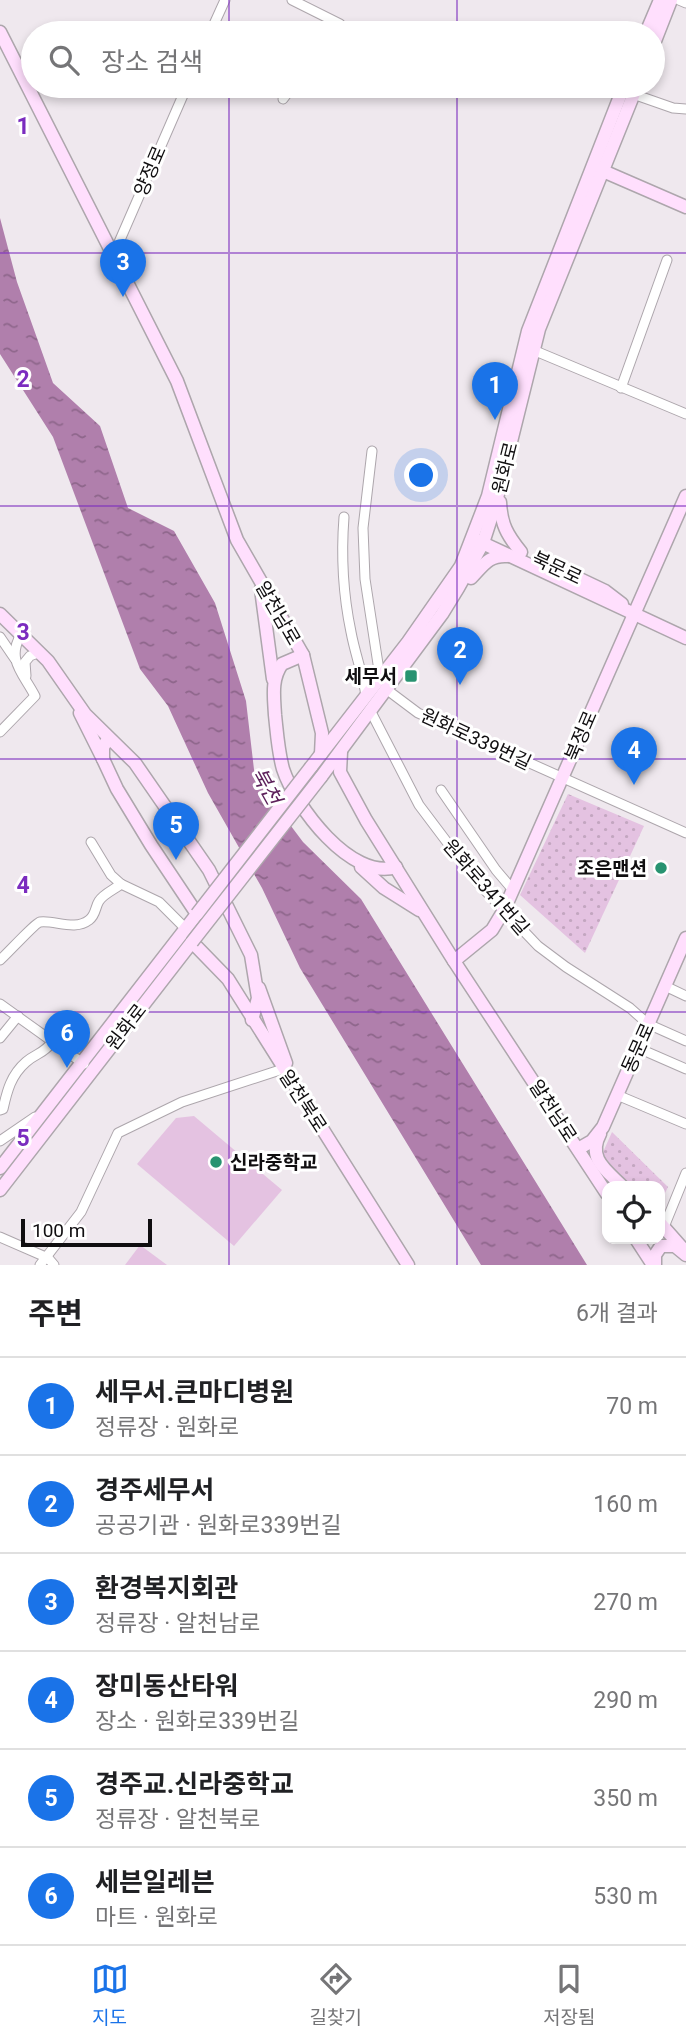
<!DOCTYPE html>
<html lang="ko">
<head>
<meta charset="utf-8">
<style>
	:root { --surface:#fff; --page:#f2f2f2; --text:#202124; --muted:#757577; --line:#e0e0e0; --accent:#1a73e8 }
	body { margin:0; font-family:Roboto,"Noto Sans KR",sans-serif; background:var(--page); color:var(--text) }
	.controls { position:absolute; right:21px; bottom:21px; display:grid; overflow:hidden; border-radius:14px; box-shadow:0 4px 10px #0003 }
	.controls button { width:63px; height:63px; display:grid; place-items:center; padding:0; border:0; border-bottom:2px solid var(--line); background:var(--surface); color:var(--text); font:35px sans-serif }
	.scale { position:absolute; left:21px; bottom:18px; width:131px; box-sizing:border-box; padding-left:7px; border:4px solid #100e10; border-top:0; font-size:19px; line-height:24px; white-space:nowrap; color:#100e10; -webkit-text-stroke:5px #fff; paint-order:stroke }
	.you { position:absolute; left:422px; top:476px; width:24px; height:24px; margin:-18px; border:5px solid #fff; border-radius:50%; background:#1a73e8; box-shadow:0 0 0 10px #1a73e833 }
	.badge { display:grid; place-items:center; width:46px; height:46px; border-radius:50%; background:var(--accent); color:#fff; font-size:23px; font-weight:700 }
	.pin { position:absolute; translate:-50% -58px; filter:drop-shadow(0 2px 4px #0008) }
	.pin::after { content:''; position:absolute; top:37px; width:24px; height:21px; background:inherit; clip-path:polygon(0 0,100% 0,50% 100%) }
	.list { margin:0; padding:0; list-style:none }
	h2 { display:flex; justify-content:space-between; align-items:center; height:91px; margin:0; padding:0 28px; font-size:30px }
	h2 small { font-size:23px; font-weight:400; color:var(--muted) }
	.list li { display:grid; grid-template-columns:46px 1fr auto; gap:21px; align-items:center; box-sizing:border-box; height:98px; padding:0 28px; border-top:2px solid var(--line) }
	.list b { display:block; font-size:26px; white-space:nowrap }
	.list p { margin:0; font-size:23px; white-space:nowrap; color:var(--muted) }
	.list em { font-size:23px; font-style:normal; color:var(--muted) }
	.icon { flex:none; width:38px; height:38px; fill:none; stroke:currentColor; stroke-width:2; stroke-linecap:round; stroke-linejoin:round }
	.map { position:relative; flex:none; width:686px; height:1265px; overflow:hidden }
	.search { position:absolute; background:var(--surface); box-shadow:0 4px 10px #0003; left:21px; right:21px; top:21px; height:77px; display:flex; align-items:center; gap:18px; box-sizing:border-box; padding:0 24px; border-radius:38px; color:var(--muted); font-size:26px }
	.sheet { height:679px; background:var(--surface) }
	nav { display:flex; justify-content:space-around; align-items:center; box-sizing:border-box; height:98px; border-top:2px solid var(--line); background:var(--surface); font-size:19px; color:var(--muted) }
	nav a { display:grid; justify-items:center; gap:4px }
	nav .on { color:var(--accent) }
	.map>svg:first-child { display:block }
</style>
</head>
<body>
<div class="map">
<svg width="686" height="1265" viewBox="0 0 686 1265">
	<defs>
		<pattern id="park-dots" width="8" height="8" patternUnits="userSpaceOnUse" patternTransform="scale(1.75)"><rect width="8" height="8" fill="#e4c2e1"/><path d="M2 2h.1M6 6h.1" fill="none" stroke="#c3a6c0" stroke-width="1.8" stroke-linecap="round"/></pattern>
		<pattern id="water-ripples" width="26" height="14" patternUnits="userSpaceOnUse" patternTransform="scale(1.75)"><rect width="26" height="14" fill="#b07fac"/><path d="M2 4q2-2 4 0t4 0M15 11q2-2 4 0t4 0" fill="none" stroke="#8e668b"/></pattern>
	</defs>
	<rect width="100%" height="100%" fill="#efe8ee"/>
	<!-- grass -->
	<g fill="#e4c2e1">
		<path d="M 194,1116 L 282,1190 L 234,1246 L 137,1164 L 176,1118 Z"/>
		<path d="M 140,1245 L 167,1265 L 125,1265 Z"/>
	</g>
	<!-- park -->
	<g fill="url(#park-dots)">
		<path d="M 568,794 L 644,826 L 585,953 L 520,895 Z"/>
		<path d="M 612,1132 L 668,1187 L 660,1203 L 660,1186 L 627,1186 L 600,1159 Z"/>
	</g>
	<!-- water -->
	<path fill="url(#water-ripples)" d="M 0,218 L 17,282 L 53,383 L 100,426 L 128,508 L 174,531 L 215,603 L 246,701 L 255,778 L 303,842 L 361,899 L 587,1265 L 481,1265 L 300,968 L 262,888 L 208,793 L 168,706 L 140,669 L 53,437 L 0,354 Z"/>
	<g fill="none" stroke-linecap="round" stroke-linejoin="round">
		<defs>
			<g id="street">
				<path d="M 292,0 L 340,24 L 334,33"/>
				<path d="M 679,0 L 686,3"/>
				<path d="M 210,33 L 225,0"/>
				<path d="M 633,94 L 673,108 L 686,109"/>
				<path d="M 283,99 L 293,86"/>
				<path d="M 113,256 L 187,86"/>
				<path d="M 533,350 L 686,414"/>
				<path d="M 621,388 L 667,260"/>
				<path d="M 372,451 L 363,528 L 365,579 L 380,677"/>
				<path d="M 344,517 C 341,556 343,594 351,632 C 355,654 363,674 366,696"/>
				<path d="M 0,637 L 15,659"/>
				<path d="M 26,676 L 25,662 L 30,656 L 40,652"/>
				<path d="M 386,689 L 418,713 L 686,833"/>
				<path d="M 370,710 L 419,805 L 477,882 L 538,946 L 566,967 L 630,1008 L 648,1024 L 686,1041"/>
				<path d="M 0,732 L 35,696 C 23,673 6,659 21,635"/>
				<path d="M 441,790 L 496,870 L 513,890"/>
				<path d="M 91,842 L 111,875 L 121,884 L 159,902 L 186,929"/>
				<path d="M 0,960 C 7,954 35,923 40,922 C 55,920 75,931 89,920 C 96,915 95,907 99,901 C 103,894 115,889 121,884"/>
				<path d="M 665,986 L 686,996"/>
				<path d="M 0,1004 L 84,1064"/>
				<path d="M 0,1038 L 18,1016"/>
				<path d="M 638,1048 L 686,1069"/>
				<path d="M 617,1095 L 686,1124"/>
				<path d="M 0,1110 L 3,1109 C 7,1091 11,1075 26,1062 C 36,1053 44,1054 53,1041"/>
				<path d="M 0,1141 L 35,1117"/>
				<path d="M 664,1227 L 686,1173"/>
				<path d="M 0,1237 L 48,1258 L 54,1265"/>
				<path d="M 40,1265 L 81,1212 L 118,1133 L 182,1102 L 283,1069"/>
			</g>
			<g id="secondary">
				<path d="M 0,32 L 177,381 L 237,540 L 303,655 L 322,733 L 321,754"/>
				<path d="M 646,33 L 660,0"/>
				<path d="M 653,46 L 671,0"/>
				<path d="M 603,171 L 686,207"/>
				<path d="M 500,502 C 501,524 507,535 521,552"/>
				<path d="M 476,540 L 686,638"/>
				<path d="M 565,572 L 605,591 L 622,604"/>
				<path d="M 471,578 C 483,566 488,555 507,556"/>
				<path d="M 261,589 L 273,679"/>
				<path d="M 0,614 L 48,661 L 85,714 L 135,763 L 209,870 L 251,955 L 258,998 L 252,1020"/>
				<path d="M 303,655 L 282,664 C 271,679 274,697 275,715 C 277,733 278,751 283,769 C 295,806 351,881 396,867"/>
				<path d="M 80,713 L 103,759"/>
				<path d="M 341,752 L 340,772 L 366,820 L 454,961 L 607,1194"/>
				<path d="M 311,767 L 408,642 L 461,566 L 488,496 L 528,331 L 624,86"/>
				<path d="M 321,777 L 442,614 L 458,588 L 483,543 L 495,506 L 539,329 L 637,86"/>
				<path d="M 361,867 L 384,888 L 419,910"/>
				<path d="M 454,961 L 492,930 L 504,910 L 686,496"/>
				<path d="M 259,988 L 286,1063"/>
				<path d="M 600,1134 C 587,1158 606,1170 622,1186"/>
				<path d="M 578,1149 L 592,1141 L 603,1127 L 686,938"/>
				<path d="M 0,1168 L 197,914 L 151,845 L 117,789 L 103,759 L 103,747 L 108,739"/>
				<path d="M 0,1190 L 192,942 L 228,979 L 408,1265"/>
				<path d="M 660,1223 L 683,1249"/>
				<path d="M 636,1239 L 653,1265"/>
				<path d="M 655,1265 L 655,1255 L 661,1246 L 675,1246 L 686,1255"/>
			</g>
		</defs>
		<!-- street casing -->
		<use href="#street" stroke="#ada6ac" stroke-width="11"/>
		<!-- secondary casing -->
		<use href="#secondary" stroke="#ada6ac" stroke-width="15"/>
		<!-- street -->
		<use href="#street" stroke="#fff" stroke-width="9"/>
		<!-- secondary -->
		<use href="#secondary" stroke="#ffdffd" stroke-width="12"/>
		<defs>
			<g id="secondary-bridge">
				<path d="M 197,914 L 311,767"/>
				<path d="M 192,942 L 321,777"/>
			</g>
		</defs>
		<!-- secondary-bridge casing -->
		<use href="#secondary-bridge" stroke="#ada6ac" stroke-width="15" stroke-linecap="butt"/>
		<!-- secondary-bridge -->
		<use href="#secondary-bridge" stroke="#ffdffd" stroke-width="12"/>
	</g>
	<!-- grid -->
	<path fill="none" stroke="#7b2cbf" stroke-width="2" stroke-opacity="0.55" d="M 229,0 L 229,33M 457,0 L 457,33M 229,86 L 229,1265M 457,86 L 457,1265M 0,253 L 686,253M 0,506 L 686,506M 0,759 L 686,759M 0,1012 L 686,1012"/>
	<!-- markers -->
	<g fill="#289371" stroke="#fff" stroke-width="2.5">
		<rect x="404" y="669" width="14" height="14" rx="3.5"/>
		<circle cx="661" cy="868" r="7"/>
		<circle cx="216" cy="1162" r="7"/>
	</g>
	<g text-anchor="middle" dominant-baseline="central" stroke-width="6" stroke-linejoin="round" paint-order="stroke">
		<!-- street labels -->
		<g font-size="19" fill="#100e10" stroke="#fff">
			<text transform="translate(150 171) rotate(-67)">양정로</text>
			<text transform="translate(505 468) rotate(-76)">원화로</text>
			<text transform="translate(557 568) rotate(25)">북문로</text>
			<text transform="translate(278 613) rotate(60)">알천남로</text>
			<text transform="translate(581 736) rotate(-67)">북정로</text>
			<text transform="translate(476 739) rotate(25)">원화로339번길</text>
			<text transform="translate(486 887) rotate(49)">원화로341번길</text>
			<text transform="translate(126 1027) rotate(-52)">원화로</text>
			<text transform="translate(638 1048) rotate(-66)">동문로</text>
			<text transform="translate(303 1101) rotate(57)">알천북로</text>
			<text transform="translate(553 1111) rotate(57)">알천남로</text>
		</g>
		<!-- poi labels -->
		<g font-size="19" font-weight="bold" fill="#100e10" stroke="#fff" text-anchor="end">
			<text x="397" y="676">세무서</text>
			<text x="647" y="868">조은맨션</text>
			<text x="230" y="1162" text-anchor="start">신라중학교</text>
		</g>
		<!-- water labels -->
		<g font-size="21" font-style="italic" fill="#5d215b" stroke="#fff">
			<text transform="translate(266 786) rotate(61)">북천</text>
		</g>
	</g>
	<g font-size="23" text-anchor="middle" font-weight="bold" fill="#7b2cbf" stroke="#fff" stroke-width="6" stroke-linejoin="round" paint-order="stroke">
		<text x="23" y="134">1</text>
		<text x="23" y="387">2</text>
		<text x="23" y="640">3</text>
		<text x="23" y="893">4</text>
		<text x="23" y="1146">5</text>
	</g>
</svg>
<div class="controls">
<button><svg class="icon" aria-label="locate" viewBox="0 0 24 24"><circle cx="12" cy="12" r="6"/><path d="M12 2v4M12 18v4M2 12h4M18 12h4"/></svg></button>
</div>
<div class="scale">100 m</div>
<div class="you"></div>
<div class="pin badge" style="left:495px;top:420px">1</div>
<div class="pin badge" style="left:460px;top:685px">2</div>
<div class="pin badge" style="left:123px;top:297px">3</div>
<div class="pin badge" style="left:634px;top:785px">4</div>
<div class="pin badge" style="left:176px;top:860px">5</div>
<div class="pin badge" style="left:67px;top:1068px">6</div>
<div class="search"><svg class="icon" aria-label="search" viewBox="0 0 24 24"><circle cx="10" cy="10" r="6"/><path d="M15 15l6 6"/></svg>장소 검색</div>
</div>
<section class="sheet">
<h2>주변<small>6개 결과</small></h2>
<ul class="list">
<li><span class="badge">1</span><div><b>세무서.큰마디병원</b><p>정류장 · 원화로</p></div><em>70 m</em></li>
<li><span class="badge">2</span><div><b>경주세무서</b><p>공공기관 · 원화로339번길</p></div><em>160 m</em></li>
<li><span class="badge">3</span><div><b>환경복지회관</b><p>정류장 · 알천남로</p></div><em>270 m</em></li>
<li><span class="badge">4</span><div><b>장미동산타워</b><p>장소 · 원화로339번길</p></div><em>290 m</em></li>
<li><span class="badge">5</span><div><b>경주교.신라중학교</b><p>정류장 · 알천북로</p></div><em>350 m</em></li>
<li><span class="badge">6</span><div><b>세븐일레븐</b><p>마트 · 원화로</p></div><em>530 m</em></li>
</ul>
</section>
<nav>
<a class="on"><svg class="icon" aria-label="map" viewBox="0 0 24 24"><path d="M3 6l6-2 6 2 6-2v14l-6 2-6-2-6 2zM9 4v14M15 6v14"/></svg>지도</a>
<a><svg class="icon" aria-label="directions" viewBox="0 0 24 24"><path d="M12 3l9 9-9 9-9-9zM9 14v-3h6M13 9l2 2-2 2"/></svg>길찾기</a>
<a><svg class="icon" aria-label="saved" viewBox="0 0 24 24"><path d="M7 4h10v16l-5-4-5 4z"/></svg>저장됨</a>
</nav>
</body>
</html>
